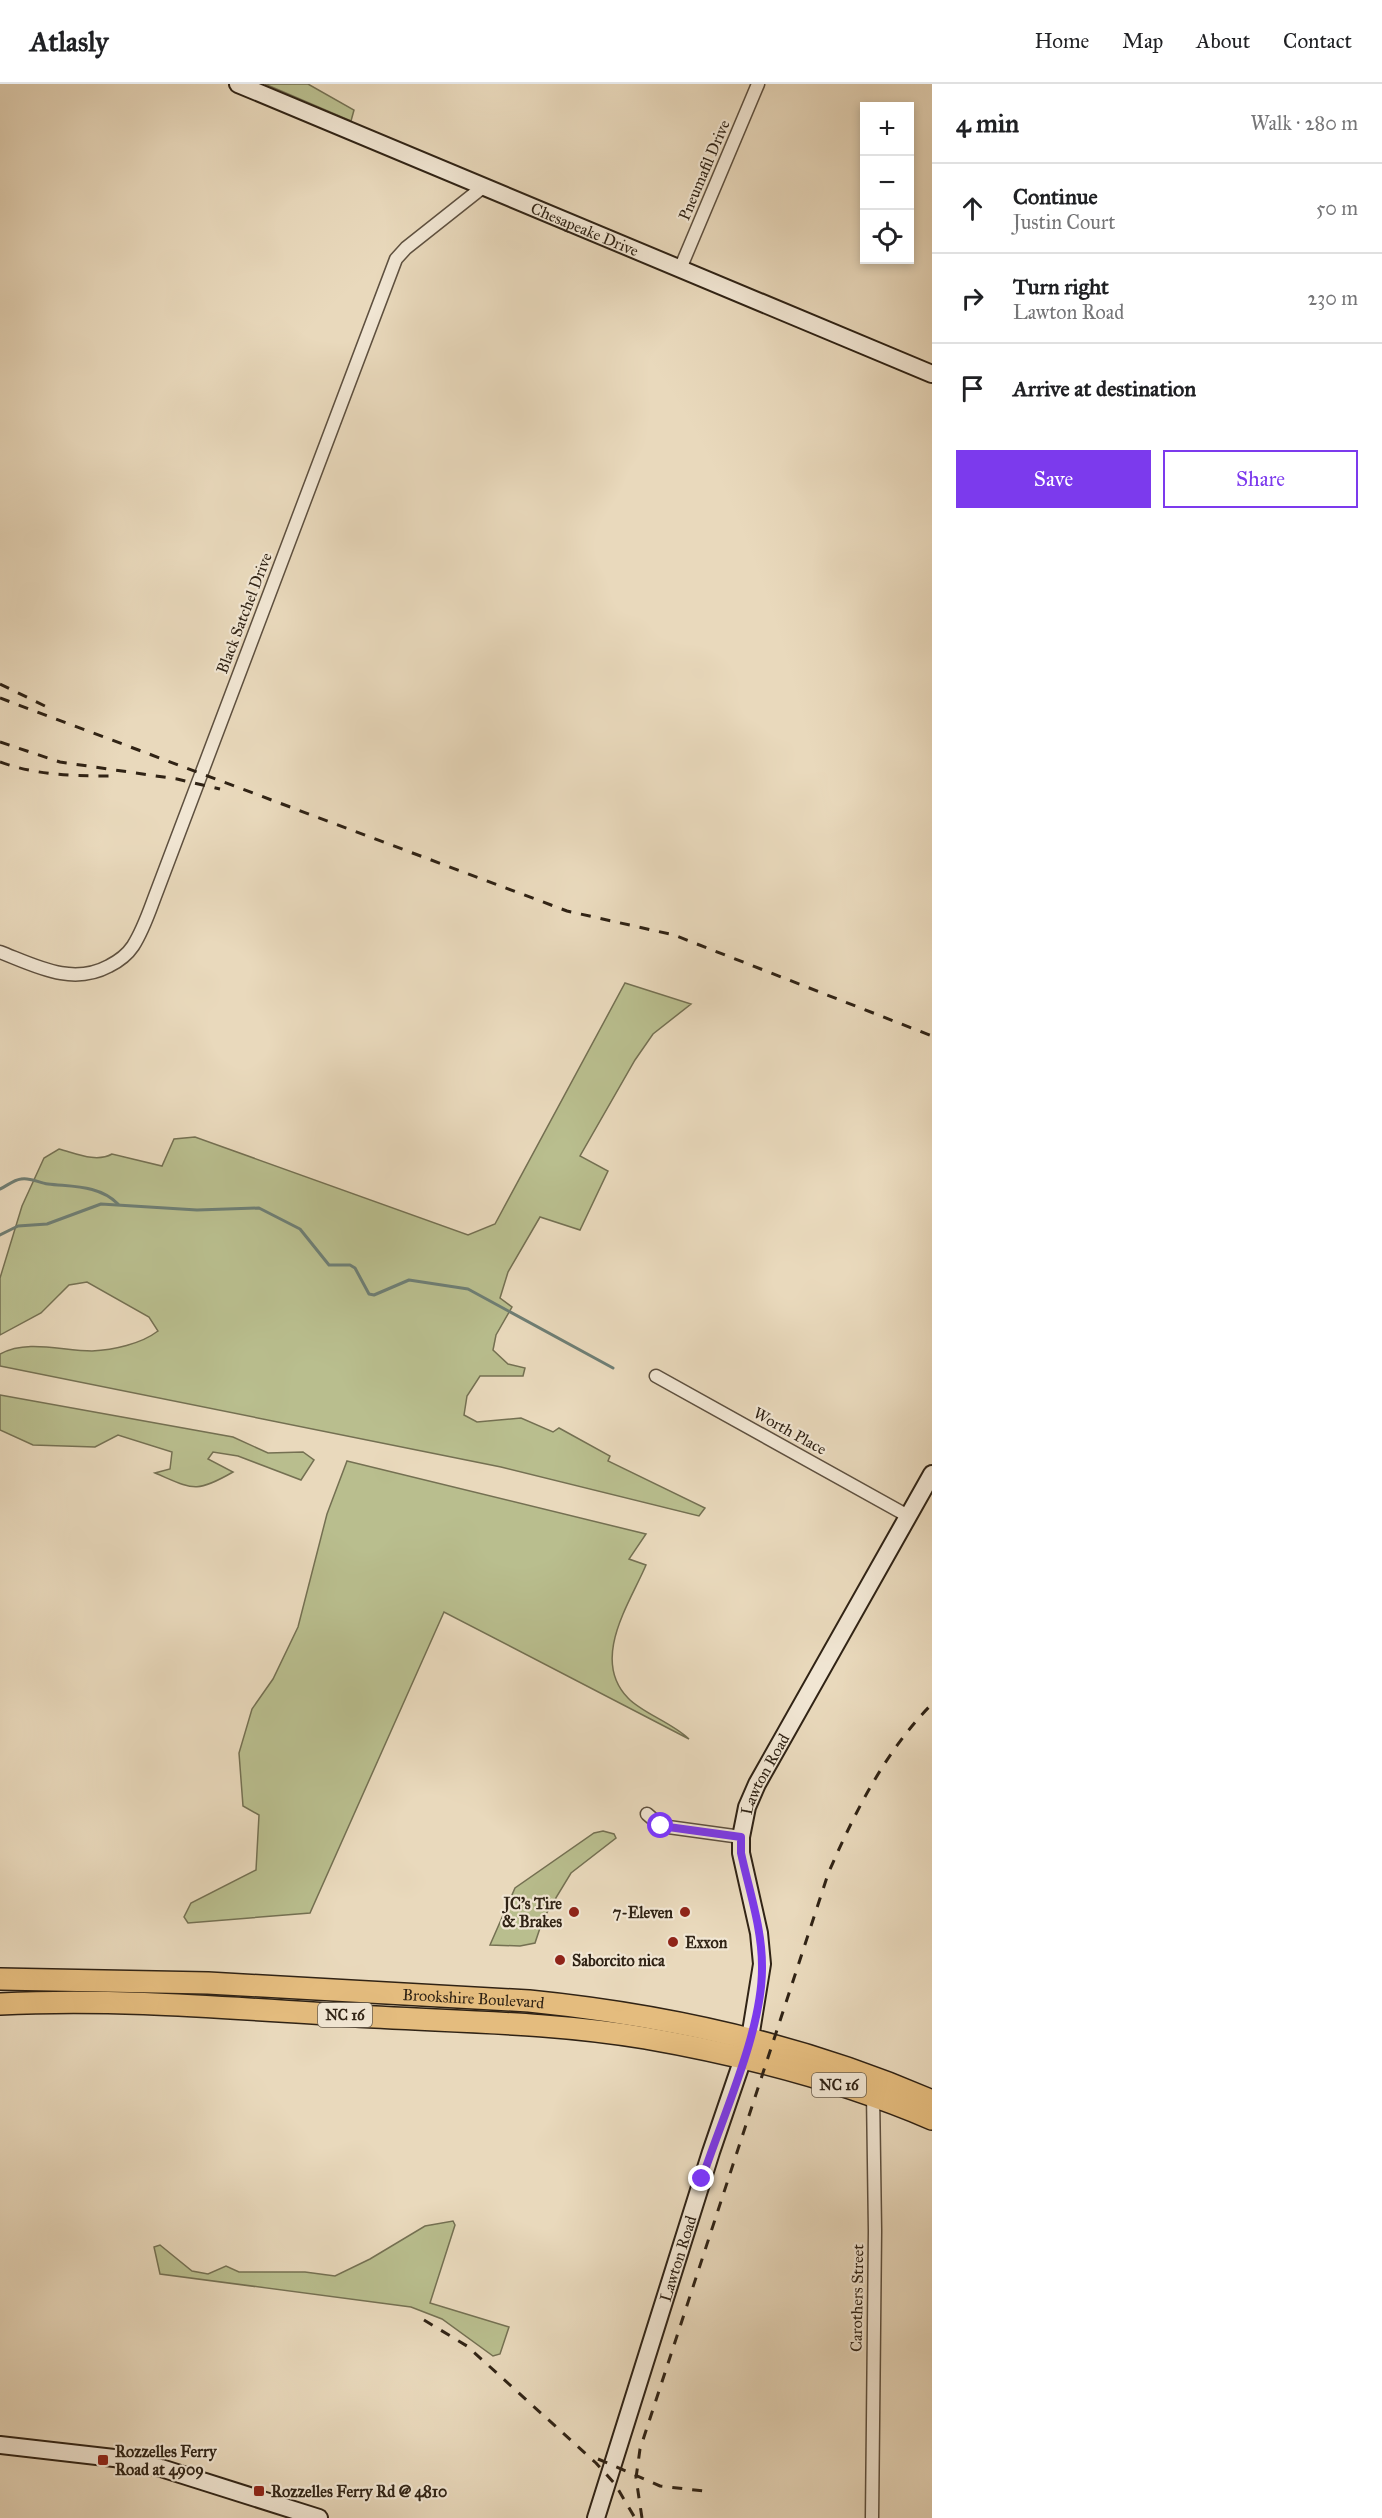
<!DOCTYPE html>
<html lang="en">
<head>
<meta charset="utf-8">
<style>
	:root { --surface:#fff; --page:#f6f6f6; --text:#202124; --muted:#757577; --line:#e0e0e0; --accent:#7c3aed }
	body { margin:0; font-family:"IM FELL Great Primer",serif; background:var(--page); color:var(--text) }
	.controls { position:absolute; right:18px; top:18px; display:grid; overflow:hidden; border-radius:0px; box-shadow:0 3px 9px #0003 }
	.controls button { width:54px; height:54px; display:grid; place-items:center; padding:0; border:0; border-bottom:2px solid var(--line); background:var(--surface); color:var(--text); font:30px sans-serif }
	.stop { position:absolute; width:18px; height:18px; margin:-14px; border:4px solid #7c3aed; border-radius:50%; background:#fff }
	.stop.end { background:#7c3aed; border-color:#fff; box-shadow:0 2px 6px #0008 }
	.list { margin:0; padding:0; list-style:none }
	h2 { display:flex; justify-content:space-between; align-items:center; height:78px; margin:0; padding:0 24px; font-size:26px }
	h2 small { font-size:20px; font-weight:400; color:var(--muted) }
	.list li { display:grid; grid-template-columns:39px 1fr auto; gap:18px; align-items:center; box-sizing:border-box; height:90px; padding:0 24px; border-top:2px solid var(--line) }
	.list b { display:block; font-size:22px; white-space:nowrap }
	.list p { margin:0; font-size:20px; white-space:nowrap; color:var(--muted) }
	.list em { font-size:20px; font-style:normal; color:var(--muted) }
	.actions { display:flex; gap:12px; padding:18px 24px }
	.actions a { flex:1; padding:14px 0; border:2px solid var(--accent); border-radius:0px; text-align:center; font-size:21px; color:var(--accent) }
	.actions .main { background:var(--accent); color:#fff }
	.icon { flex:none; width:33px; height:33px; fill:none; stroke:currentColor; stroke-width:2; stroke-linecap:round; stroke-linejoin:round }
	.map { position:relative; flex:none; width:932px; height:2434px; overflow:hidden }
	header { display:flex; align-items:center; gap:36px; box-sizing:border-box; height:84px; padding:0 30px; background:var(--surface); border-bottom:2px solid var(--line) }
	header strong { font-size:28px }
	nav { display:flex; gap:33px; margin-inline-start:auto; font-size:21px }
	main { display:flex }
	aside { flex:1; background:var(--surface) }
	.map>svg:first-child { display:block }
</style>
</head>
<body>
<header>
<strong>Atlasly</strong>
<nav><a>Home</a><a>Map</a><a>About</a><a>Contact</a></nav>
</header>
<main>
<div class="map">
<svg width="932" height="2434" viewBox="0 0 932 2434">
	<rect width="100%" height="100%" fill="#e9d9bc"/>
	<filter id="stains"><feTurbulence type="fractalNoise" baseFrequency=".00333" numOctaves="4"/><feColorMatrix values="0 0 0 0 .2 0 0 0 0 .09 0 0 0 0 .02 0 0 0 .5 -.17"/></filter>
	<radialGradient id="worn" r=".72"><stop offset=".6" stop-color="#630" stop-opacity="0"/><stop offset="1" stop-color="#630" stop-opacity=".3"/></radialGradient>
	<!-- green -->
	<g fill="#b9be8e" stroke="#747052" stroke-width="1.5">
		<path d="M 265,0 L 308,0 L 354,26 L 351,37 Z"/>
		<path d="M 625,899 L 691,920 L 653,950 L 635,976 L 580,1072 L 608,1087 L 580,1146 L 540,1133 L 508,1188 L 500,1214 L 512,1223 L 496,1251 L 493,1266 L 508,1280 L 525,1284 L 523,1292 L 480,1292 L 467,1312 L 464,1331 L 477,1338 L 521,1334 L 553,1348 L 559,1344 L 610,1372 L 608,1377 L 705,1424 L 699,1432 L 501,1383 L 0,1282 L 0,1270 C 28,1255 62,1267 92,1267 C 113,1266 141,1260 158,1247 L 149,1233 L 87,1198 L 69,1201 L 41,1229 L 0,1251 L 0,1194 L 22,1122 L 44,1074 L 59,1065 C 75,1069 96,1079 112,1070 L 162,1082 L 174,1055 L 195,1053 L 468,1151 L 495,1140 Z"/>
		<path d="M 0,1311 L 233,1353 L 268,1369 L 303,1368 L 314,1376 L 301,1396 L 238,1372 L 213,1368 L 208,1375 L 233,1388 C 195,1410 193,1405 155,1389 L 170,1385 L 172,1368 L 118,1351 L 95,1363 L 33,1361 L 0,1346 Z"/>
		<path d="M 347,1377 L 646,1450 L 629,1475 L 646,1481 C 630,1519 590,1575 628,1614 C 642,1629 671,1638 689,1655 L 444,1528 L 310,1829 L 188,1839 L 184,1833 L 191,1819 L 256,1786 L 259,1731 L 243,1722 L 239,1669 L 252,1625 L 273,1595 L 298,1543 L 327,1430 Z"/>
		<path d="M 603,1747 L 614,1750 L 616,1754 L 571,1789 L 543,1835 L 535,1859 L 520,1862 L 490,1861 L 515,1804 L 594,1749 Z"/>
		<path d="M 453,2137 L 455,2141 L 430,2219 L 509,2243 L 500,2270 L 493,2272 L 442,2235 L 411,2223 L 160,2190 L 154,2163 L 160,2161 L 192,2187 L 208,2190 L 226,2182 L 239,2188 L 305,2188 L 335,2192 L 370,2175 L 425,2142 Z"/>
	</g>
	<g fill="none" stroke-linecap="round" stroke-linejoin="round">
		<!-- stream -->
		<g stroke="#6e7e74" stroke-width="3">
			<path d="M 0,1105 C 7,1102 13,1096 21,1095 C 30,1093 39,1099 48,1100 C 73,1103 99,1101 118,1120"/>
			<path d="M 0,1151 L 18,1142 L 47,1140 L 101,1120 L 197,1126 L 259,1124 L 300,1145 L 329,1181 L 350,1181 L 355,1184 L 369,1210 L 374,1211 L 409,1196 L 468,1205 L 613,1284"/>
		</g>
		<defs>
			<g id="street">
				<path d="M 680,185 L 758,0"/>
				<path d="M 0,868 C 36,882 72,902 109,882 C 119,877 127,871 133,862 C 144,845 150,825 157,807 L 396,175 L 406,164 L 483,103"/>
				<path d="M 656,1292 L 908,1432"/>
				<path d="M 647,1730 L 661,1742 L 741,1753"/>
				<path d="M 872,2434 L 875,2147 L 873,2009"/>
			</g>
			<g id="secondary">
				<path id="s1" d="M 238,0 L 932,290"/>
				<path d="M 0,2361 L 114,2374 L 161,2384 L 319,2434"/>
				<path id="s2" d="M 596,2434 L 711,2068 L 750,1954 L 762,1880 L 759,1849 L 741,1769 L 741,1753 L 747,1723 L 757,1700 L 932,1390"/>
			</g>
			<g id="highway">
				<path id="s3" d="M 0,1895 L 208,1899 L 529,1917 C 668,1931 804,1961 932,2017"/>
				<path d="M 0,1920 C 114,1914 228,1924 342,1931 C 442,1938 545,1937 645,1954 C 742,1971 841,1996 932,2035"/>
			</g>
		</defs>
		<!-- street casing -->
		<use href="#street" stroke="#5e503f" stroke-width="15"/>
		<!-- secondary casing -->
		<use href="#secondary" stroke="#302315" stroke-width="20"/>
		<!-- highway casing -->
		<use href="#highway" stroke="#302315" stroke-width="24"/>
		<!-- street -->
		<use href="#street" stroke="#f1e6d3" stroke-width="12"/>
		<!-- secondary -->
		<use href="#secondary" stroke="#f1e6d3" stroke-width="16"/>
		<!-- highway -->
		<use href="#highway" stroke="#e4bc7e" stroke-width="21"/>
		<!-- rail -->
		<g stroke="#302315" stroke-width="3" stroke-dasharray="10 10" stroke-linecap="butt">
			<path d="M 0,600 L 53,626"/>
			<path d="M 0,614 L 567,827 L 674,851 L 932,952"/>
			<path d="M 0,658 L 60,678 L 177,695 L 220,705"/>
			<path d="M 0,678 C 36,691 71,692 109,692"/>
			<path d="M 424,2236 L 467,2262 L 596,2379 L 615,2400 L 635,2434"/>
			<path d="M 598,2375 L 660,2402 L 704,2407"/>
			<path d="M 642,2434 L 636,2394 L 640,2365 L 828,1790 C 854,1730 885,1667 932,1620"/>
		</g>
	</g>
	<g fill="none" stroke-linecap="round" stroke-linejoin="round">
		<!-- route -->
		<path stroke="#7c3aed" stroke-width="8" d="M 661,1742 L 741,1753 L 741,1769 C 749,1806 762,1844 762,1882 C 763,1946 722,2033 702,2095"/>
	</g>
	<!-- markers -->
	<g fill="#8f2418" stroke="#f1e6d3" stroke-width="2">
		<circle cx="574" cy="1828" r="6"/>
		<circle cx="685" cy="1828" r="6"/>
		<circle cx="673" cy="1858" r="6"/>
		<circle cx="560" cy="1876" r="6"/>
		<rect x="97" y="2370" width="12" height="12" rx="3"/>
		<rect x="253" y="2401" width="12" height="12" rx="3"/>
	</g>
	<g text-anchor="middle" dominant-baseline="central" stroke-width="4.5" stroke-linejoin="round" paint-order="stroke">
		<!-- shield labels -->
		<g fill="#f1e6d3" stroke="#6a5e4e" stroke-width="1.5">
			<rect x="318" y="1919" width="54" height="24" rx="4.5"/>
			<rect x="812" y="1989" width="54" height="24" rx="4.5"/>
		</g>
		<g font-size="15" font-weight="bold" fill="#302315">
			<text x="345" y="1931">NC 16</text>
			<text x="839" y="2001">NC 16</text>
		</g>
		<!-- street labels -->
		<g font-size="16" fill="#302315" stroke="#f1e6d3">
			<text transform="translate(704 86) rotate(-67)">Pneumafil Drive</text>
			<text stroke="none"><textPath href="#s1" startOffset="376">Chesapeake Drive</textPath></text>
			<text transform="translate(244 529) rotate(-69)">Black Satchel Drive</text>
			<text transform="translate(790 1347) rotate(29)">Worth Place</text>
			<text stroke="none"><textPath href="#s2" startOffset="776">Lawton Road</textPath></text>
			<text stroke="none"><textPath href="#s3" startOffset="474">Brookshire Boulevard</textPath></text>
			<text stroke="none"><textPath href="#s2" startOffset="272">Lawton Road</textPath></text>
			<text transform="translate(857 2214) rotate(-89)">Carothers Street</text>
		</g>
		<!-- poi labels -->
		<g font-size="16" font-weight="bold" fill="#302315" stroke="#f1e6d3" text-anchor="start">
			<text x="562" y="1819" text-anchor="end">JC's Tire<tspan x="562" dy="18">&amp; Brakes</tspan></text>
			<text x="673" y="1828" text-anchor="end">7-Eleven</text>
			<text x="685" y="1858">Exxon</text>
			<text x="572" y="1876">Saborcito nica</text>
			<text x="115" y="2367">Rozzelles Ferry<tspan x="115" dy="18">Road at 4909</tspan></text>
			<text x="271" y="2407">Rozzelles Ferry Rd @ 4810</text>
		</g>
	</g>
	<rect width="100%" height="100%" filter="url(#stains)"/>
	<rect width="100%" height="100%" fill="url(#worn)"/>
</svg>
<div class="controls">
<button>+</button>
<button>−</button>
<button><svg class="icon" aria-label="locate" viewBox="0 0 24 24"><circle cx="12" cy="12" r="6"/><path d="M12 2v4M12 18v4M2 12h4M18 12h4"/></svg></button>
</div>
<div class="stop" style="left:661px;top:1742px"></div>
<div class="stop end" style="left:702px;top:2095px"></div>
</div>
<aside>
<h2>4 min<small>Walk · 280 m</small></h2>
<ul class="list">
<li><svg class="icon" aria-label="ahead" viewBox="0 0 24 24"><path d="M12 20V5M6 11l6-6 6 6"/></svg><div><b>Continue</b><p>Justin Court</p></div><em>50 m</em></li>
<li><svg class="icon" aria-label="right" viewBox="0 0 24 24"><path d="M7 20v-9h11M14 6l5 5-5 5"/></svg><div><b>Turn right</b><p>Lawton Road</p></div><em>230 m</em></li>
<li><svg class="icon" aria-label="arrive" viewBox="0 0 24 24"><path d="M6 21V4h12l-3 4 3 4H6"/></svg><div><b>Arrive at destination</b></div></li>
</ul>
<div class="actions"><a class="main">Save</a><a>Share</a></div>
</aside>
</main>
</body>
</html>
